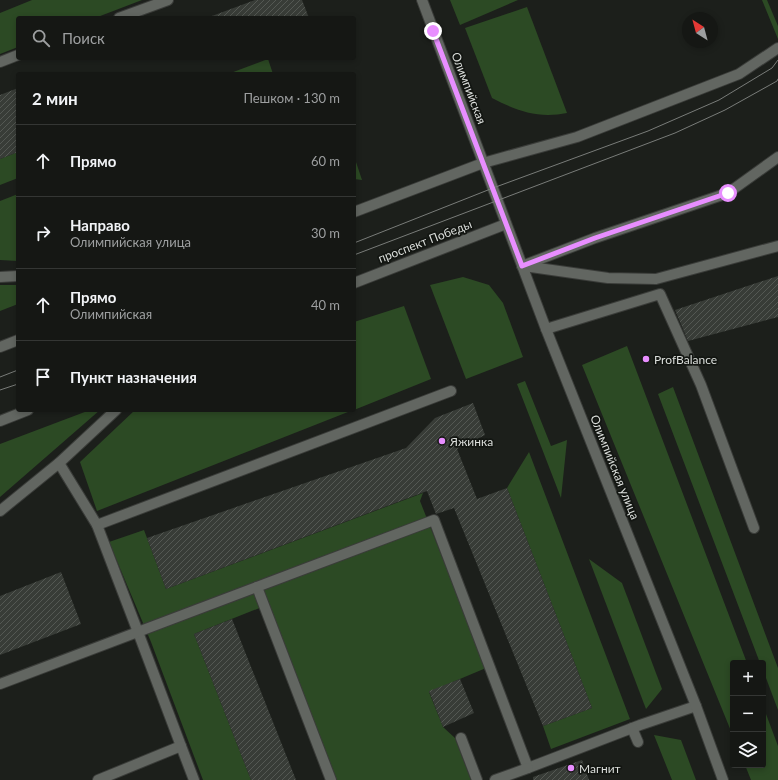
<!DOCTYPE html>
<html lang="ru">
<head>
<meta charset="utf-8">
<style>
	:root { --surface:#151714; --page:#222422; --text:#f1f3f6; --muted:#9d9fa0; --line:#343634 }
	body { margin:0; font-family:Lato,sans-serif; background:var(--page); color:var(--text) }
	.controls { position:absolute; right:12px; bottom:12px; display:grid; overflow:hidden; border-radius:4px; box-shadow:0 2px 6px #0003 }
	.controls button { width:36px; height:36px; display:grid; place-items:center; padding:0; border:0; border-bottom:1px solid var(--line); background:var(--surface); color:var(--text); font:20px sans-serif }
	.compass { position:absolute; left:682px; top:12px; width:36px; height:36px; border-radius:50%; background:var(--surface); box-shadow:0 2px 6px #0003; rotate:324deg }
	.stop { position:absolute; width:12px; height:12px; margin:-9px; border:3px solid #e88eff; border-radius:50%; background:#fff }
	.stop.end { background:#e88eff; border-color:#fff; box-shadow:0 1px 4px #0008 }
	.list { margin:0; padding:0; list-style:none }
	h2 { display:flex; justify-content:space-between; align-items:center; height:52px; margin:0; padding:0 16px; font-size:17px }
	h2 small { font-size:13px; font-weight:400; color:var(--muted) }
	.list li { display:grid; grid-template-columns:26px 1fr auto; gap:12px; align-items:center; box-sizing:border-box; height:72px; padding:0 16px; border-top:1px solid var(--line) }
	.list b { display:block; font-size:15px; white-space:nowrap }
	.list p { margin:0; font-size:13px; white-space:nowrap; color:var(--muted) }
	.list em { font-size:13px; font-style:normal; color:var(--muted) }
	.icon { flex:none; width:22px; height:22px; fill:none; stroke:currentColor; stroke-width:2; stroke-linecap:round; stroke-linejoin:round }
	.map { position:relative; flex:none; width:778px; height:780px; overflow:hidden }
	.search { position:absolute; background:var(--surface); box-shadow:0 2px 6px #0003; left:16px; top:16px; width:340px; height:44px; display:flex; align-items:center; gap:10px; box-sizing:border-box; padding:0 14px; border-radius:4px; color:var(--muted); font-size:15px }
	.panel { position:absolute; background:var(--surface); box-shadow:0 2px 6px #0003; left:16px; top:72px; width:340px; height:340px; border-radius:4px }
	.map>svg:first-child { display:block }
</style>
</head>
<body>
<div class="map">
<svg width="778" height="780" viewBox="0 0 778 780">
	<defs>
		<pattern id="building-hatch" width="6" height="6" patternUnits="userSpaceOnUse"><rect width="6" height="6" fill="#383c37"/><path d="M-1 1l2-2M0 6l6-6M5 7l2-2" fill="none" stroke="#545853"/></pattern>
	</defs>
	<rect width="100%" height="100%" fill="#1c1f1b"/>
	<!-- grass -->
	<g fill="#2c4a24">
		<path d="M 32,0 L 142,0 L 95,18 L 18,18 L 18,47 L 0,54 L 0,13 Z"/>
		<path d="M 450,0 L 518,0 L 460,25 Z"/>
		<path d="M 762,0 L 767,0 L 778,26 L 778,39 Z"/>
		<path d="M 527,7 L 567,113 C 561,114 554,115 548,115 C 528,115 509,107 492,98 L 465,28 Z"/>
		<path d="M 268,59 L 273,74 L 228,74 Z"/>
		<path d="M 18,152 L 18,178 L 0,185 L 0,159 Z"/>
		<path d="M 354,156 L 362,180 L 354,179 Z"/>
		<path d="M 18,194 L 18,261 L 0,260 L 0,201 Z"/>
		<path d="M 463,277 L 489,285 L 503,303 L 523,357 L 466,379 L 430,285 Z"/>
		<path d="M 0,285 L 18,285 L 18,304 L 0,311 Z"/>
		<path d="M 404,306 L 431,379 L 354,410 L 354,322 Z"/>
		<path d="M 627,346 L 747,663 L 733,663 L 733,736 L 582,365 Z"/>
		<path d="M 525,381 L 551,446 L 567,440 L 561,498 L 517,384 Z"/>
		<path d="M 673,387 L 778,668 L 778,710 L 763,670 L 763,663 L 760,663 L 658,394 Z"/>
		<path d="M 90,410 L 100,410 L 0,497 L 0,444 Z"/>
		<path d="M 135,410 L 353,410 L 97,511 L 80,462 Z"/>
		<path d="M 529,452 L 630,719 L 551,749 L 543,726 L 592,708 L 507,488 Z"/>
		<path d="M 423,493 L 420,501 L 486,668 L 429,692 L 443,727 L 455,738 L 471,780 L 335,780 L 267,605 L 194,634 L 251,780 L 203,780 L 151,642 L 109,542 L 144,530 L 166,589 Z"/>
		<path d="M 589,559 L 622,583 L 662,689 L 646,709 Z"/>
		<path d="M 763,706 L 778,746 L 778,780 L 751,780 L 745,765 L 763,765 Z"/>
		<path d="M 654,735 L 681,740 L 696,780 L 672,780 Z"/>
	</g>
	<!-- building -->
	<g fill="url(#building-hatch)">
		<path d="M 255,0 L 302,0 L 309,18 L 213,18 L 212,16 Z"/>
		<path d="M 18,88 L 18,152 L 0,159 L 0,95 Z"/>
		<path d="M 778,276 L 778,317 L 688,341 L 675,310 Z"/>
		<path d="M 473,403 L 485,435 L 457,449 L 477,499 L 507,488 L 592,708 L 543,726 L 454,508 L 436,514 L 427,491 L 166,589 L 147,538 L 406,448 L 435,418 Z"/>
		<path d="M 61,572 L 81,624 L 0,655 L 0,596 Z"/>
		<path d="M 232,619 L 296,780 L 251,780 L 194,634 Z"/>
		<path d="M 460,679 L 474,713 L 443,727 L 429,691 Z"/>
		<path d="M 582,760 L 589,780 L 533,780 L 533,777 Z"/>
	</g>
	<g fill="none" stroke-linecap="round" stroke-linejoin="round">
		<defs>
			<g id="service">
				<path d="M 119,18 L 168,0"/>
				<path d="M 0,62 L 18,55"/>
				<path d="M 483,163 L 577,137 L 739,74 L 778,48"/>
				<path d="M 522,266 L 595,238 L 728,193 L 778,157"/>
				<path d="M 524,266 L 608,278 L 656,279 L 778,246"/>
				<path d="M 546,329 L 660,294 L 701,385 L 754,528"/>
				<path d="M 59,463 L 97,525 L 138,632 L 181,746 L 98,780"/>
				<path d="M 97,525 L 451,391"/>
				<path d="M 257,587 L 331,780"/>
				<path d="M 0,684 L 434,520 L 528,768 L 640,725 L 696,706"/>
				<path d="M 632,728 L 638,742"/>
				<path d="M 461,738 L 477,780"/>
				<path d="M 181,746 L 194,780"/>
				<path d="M 495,780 L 528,768"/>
			</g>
			<g id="minor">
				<path d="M 0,277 L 18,276"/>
				<path d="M 0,511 L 59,463 L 116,410"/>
			</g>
			<g id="secondary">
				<path d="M 422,0 L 546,329 L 696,706 L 723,780"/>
				<path d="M 354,212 L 483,163"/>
				<path d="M 354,283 L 506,224"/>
				<path d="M 0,347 L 18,340"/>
				<path d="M 0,421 L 28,410"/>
			</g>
		</defs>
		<!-- service casing -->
		<use href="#service" stroke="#3a3c39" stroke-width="12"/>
		<!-- minor casing -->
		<use href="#minor" stroke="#3a3c39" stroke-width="12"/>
		<!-- secondary casing -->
		<use href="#secondary" stroke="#3a3c39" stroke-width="12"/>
		<!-- service -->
		<use href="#service" stroke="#626661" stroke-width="10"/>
		<!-- minor -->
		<use href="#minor" stroke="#626661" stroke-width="10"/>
		<!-- secondary -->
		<use href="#secondary" stroke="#626661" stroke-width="10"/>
		<!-- tram -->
		<g stroke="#797c79" stroke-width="1">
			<path d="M 354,243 L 493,188 L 648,131 L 719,100 L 772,68 L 778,60"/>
			<path d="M 354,255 L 675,133 L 725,110 L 777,81 L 778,79"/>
			<path d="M 0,377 L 18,370"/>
			<path d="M 0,390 L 18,384"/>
		</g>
	</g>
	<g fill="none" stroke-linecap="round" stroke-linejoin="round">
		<!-- route -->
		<path stroke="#e88eff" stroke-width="5" d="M 433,31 L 522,266 L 595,238 L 728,193"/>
	</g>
	<!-- markers -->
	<g fill="#e88eff" stroke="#131612" stroke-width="1.5">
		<circle cx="646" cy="359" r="4"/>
		<circle cx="442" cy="441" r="4"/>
		<circle cx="571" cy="768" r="4"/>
	</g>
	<g text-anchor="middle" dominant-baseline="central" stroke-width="3.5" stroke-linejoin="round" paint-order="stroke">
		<!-- street labels -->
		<g font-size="12" fill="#dcdfdc" stroke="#131612">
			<text transform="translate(469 88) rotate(69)">Олимпийская</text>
			<text transform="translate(425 241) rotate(-21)">проспект Победы</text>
			<text transform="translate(615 467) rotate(68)">Олимпийская улица</text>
		</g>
		<!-- poi labels -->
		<g font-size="12" fill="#dcdfdc" stroke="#131612" text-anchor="start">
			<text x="654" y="359">ProfBalance</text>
			<text x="450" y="441">Яжинка</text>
			<text x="579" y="768">Магнит</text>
		</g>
	</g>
</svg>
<div class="controls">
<button>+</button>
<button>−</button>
<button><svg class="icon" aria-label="layers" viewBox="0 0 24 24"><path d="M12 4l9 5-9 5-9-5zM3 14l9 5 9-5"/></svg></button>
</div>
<svg class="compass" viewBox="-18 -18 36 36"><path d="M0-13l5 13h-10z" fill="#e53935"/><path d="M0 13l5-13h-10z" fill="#9d9fa0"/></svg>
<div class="stop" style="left:728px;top:193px"></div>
<div class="stop end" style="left:433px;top:31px"></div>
<div class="search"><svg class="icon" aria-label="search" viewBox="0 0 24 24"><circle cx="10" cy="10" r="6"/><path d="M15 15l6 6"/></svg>Поиск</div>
<section class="panel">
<h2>2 мин<small>Пешком · 130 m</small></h2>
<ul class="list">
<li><svg class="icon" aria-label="ahead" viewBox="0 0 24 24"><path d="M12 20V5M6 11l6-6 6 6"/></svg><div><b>Прямо</b></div><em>60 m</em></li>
<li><svg class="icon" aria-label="right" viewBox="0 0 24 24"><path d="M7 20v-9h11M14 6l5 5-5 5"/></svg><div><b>Направо</b><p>Олимпийская улица</p></div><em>30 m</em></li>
<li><svg class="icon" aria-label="ahead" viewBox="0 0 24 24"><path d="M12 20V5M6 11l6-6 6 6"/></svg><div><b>Прямо</b><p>Олимпийская</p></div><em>40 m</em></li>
<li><svg class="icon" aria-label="arrive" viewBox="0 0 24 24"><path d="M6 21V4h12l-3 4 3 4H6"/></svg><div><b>Пункт назначения</b></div></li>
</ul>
</section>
</div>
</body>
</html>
